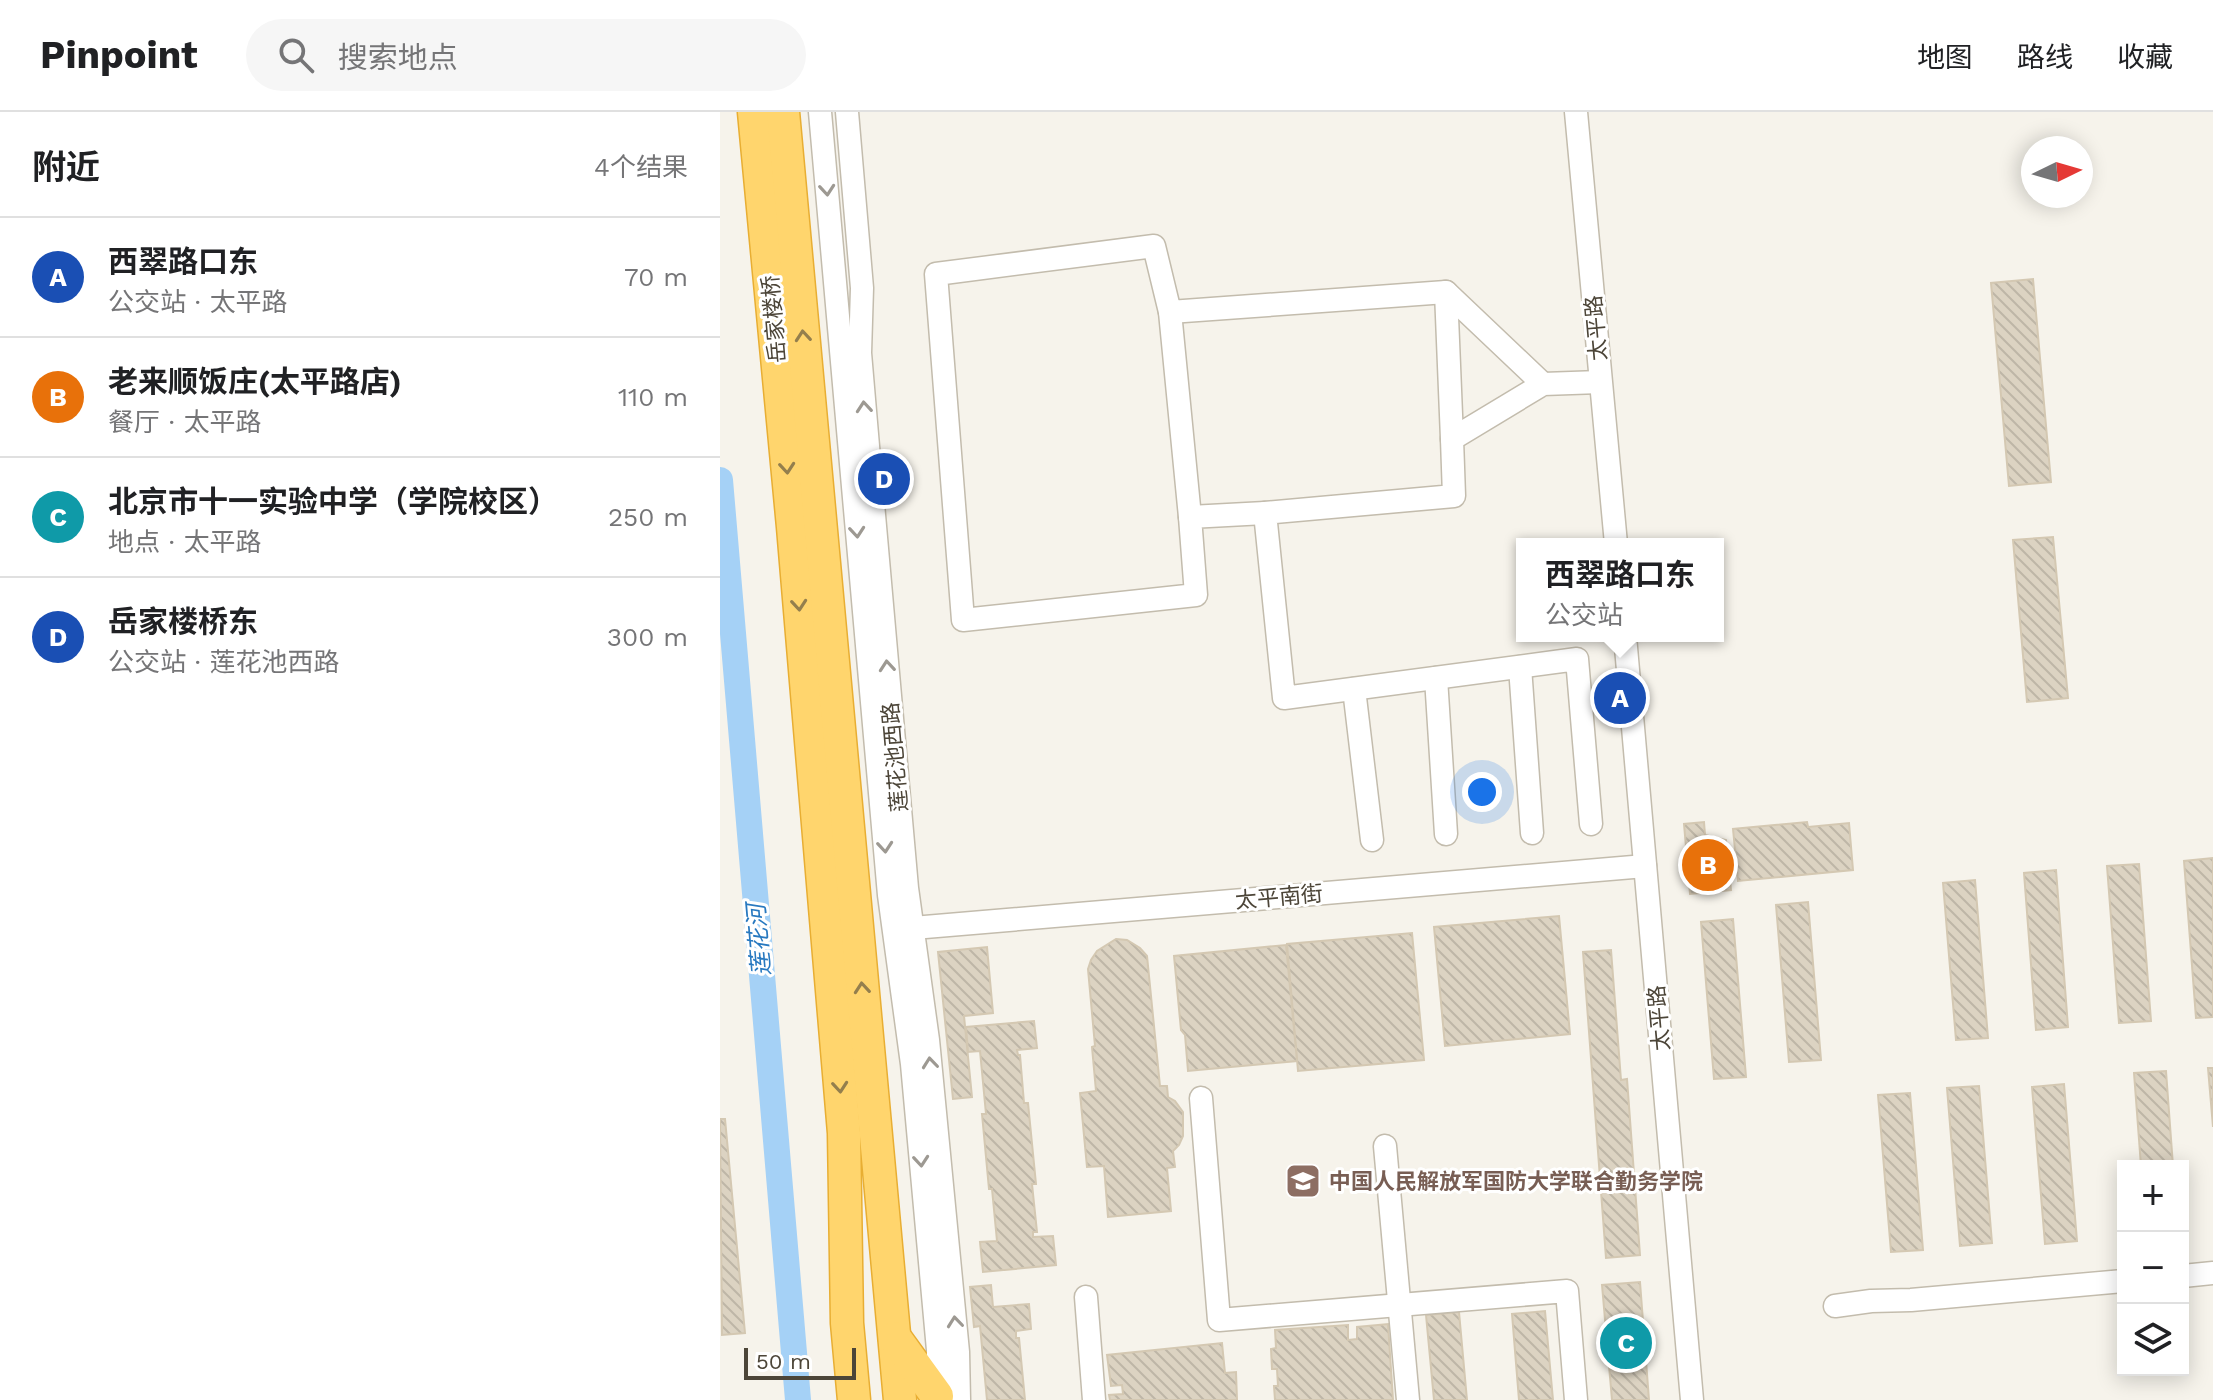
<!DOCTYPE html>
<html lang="zh">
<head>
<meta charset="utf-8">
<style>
	:root { --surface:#fff; --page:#f6f6f6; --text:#202124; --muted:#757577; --line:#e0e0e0; --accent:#ff4619 }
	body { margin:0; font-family:"Work Sans","Noto Sans SC",sans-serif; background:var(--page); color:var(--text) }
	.controls { position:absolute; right:24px; bottom:24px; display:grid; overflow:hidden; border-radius:0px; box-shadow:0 4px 20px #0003 }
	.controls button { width:72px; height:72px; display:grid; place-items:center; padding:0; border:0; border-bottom:2px solid var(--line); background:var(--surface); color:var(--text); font:40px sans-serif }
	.compass { position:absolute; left:1301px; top:24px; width:72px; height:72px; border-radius:50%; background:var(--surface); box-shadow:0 4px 20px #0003; rotate:85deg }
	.scale { position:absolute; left:24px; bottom:20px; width:112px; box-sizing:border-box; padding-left:8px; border:4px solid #4c4538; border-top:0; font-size:22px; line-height:28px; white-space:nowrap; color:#4c4538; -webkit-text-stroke:6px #fff; paint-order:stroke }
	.you { position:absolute; left:762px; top:680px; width:28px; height:28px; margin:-20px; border:6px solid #fff; border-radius:50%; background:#1a73e8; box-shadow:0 0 0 12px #1a73e833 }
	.badge { display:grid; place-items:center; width:52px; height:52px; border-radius:50%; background:var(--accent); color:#fff; font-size:26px; font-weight:700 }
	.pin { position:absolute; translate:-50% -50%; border:4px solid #fff; box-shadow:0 2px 8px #0006 }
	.popup { position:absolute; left:796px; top:426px; width:208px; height:104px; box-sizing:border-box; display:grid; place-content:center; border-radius:0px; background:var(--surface); filter:drop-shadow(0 2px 6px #0005); font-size:26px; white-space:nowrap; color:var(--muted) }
	.popup b { font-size:30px; color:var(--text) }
	.popup::after { content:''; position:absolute; left:50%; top:100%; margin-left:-16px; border:16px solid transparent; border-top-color:var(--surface) }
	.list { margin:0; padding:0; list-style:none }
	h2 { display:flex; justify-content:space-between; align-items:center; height:104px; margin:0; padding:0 32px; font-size:34px }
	h2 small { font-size:26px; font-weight:400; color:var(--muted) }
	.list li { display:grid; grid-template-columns:52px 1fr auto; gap:24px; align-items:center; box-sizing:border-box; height:120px; padding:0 32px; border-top:2px solid var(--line) }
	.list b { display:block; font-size:30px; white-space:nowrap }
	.list p { margin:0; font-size:26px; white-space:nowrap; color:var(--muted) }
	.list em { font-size:26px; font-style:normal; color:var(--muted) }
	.icon { flex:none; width:44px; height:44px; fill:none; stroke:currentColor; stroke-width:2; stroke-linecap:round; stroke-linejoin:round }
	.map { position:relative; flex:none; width:1493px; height:1288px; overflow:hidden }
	header { display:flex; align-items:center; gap:48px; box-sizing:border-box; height:112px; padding:0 40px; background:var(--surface); border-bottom:2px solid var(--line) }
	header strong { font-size:38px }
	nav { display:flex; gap:44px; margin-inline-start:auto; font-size:28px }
	.search { width:560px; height:72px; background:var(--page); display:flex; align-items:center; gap:20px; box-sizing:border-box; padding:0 28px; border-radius:44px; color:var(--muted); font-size:30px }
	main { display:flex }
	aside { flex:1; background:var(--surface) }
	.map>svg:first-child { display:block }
</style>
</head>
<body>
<header>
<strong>Pinpoint</strong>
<div class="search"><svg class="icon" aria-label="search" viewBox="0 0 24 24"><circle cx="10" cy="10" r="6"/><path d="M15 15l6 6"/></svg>搜索地点</div>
<nav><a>地图</a><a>路线</a><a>收藏</a></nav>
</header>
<main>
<aside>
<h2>附近<small>4个结果</small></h2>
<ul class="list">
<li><span class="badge" style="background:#1a4fb4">A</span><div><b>西翠路口东</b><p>公交站 · 太平路</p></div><em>70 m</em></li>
<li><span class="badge" style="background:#e8710a">B</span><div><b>老来顺饭庄(太平路店)</b><p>餐厅 · 太平路</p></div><em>110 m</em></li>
<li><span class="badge" style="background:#0f9aa8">C</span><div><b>北京市十一实验中学（学院校区）</b><p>地点 · 太平路</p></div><em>250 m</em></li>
<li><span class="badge" style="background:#1a4fb4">D</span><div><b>岳家楼桥东</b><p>公交站 · 莲花池西路</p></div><em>300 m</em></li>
</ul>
</aside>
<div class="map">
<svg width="1493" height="1288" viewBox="0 0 1493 1288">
	<defs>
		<pattern id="building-back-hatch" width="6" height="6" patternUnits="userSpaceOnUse" patternTransform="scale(2)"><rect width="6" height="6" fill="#dcd3c2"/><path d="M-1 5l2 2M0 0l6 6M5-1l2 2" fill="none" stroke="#beb6a7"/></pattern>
	</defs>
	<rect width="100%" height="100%" fill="#f6f3eb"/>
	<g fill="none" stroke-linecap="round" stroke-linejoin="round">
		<!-- river -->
		<path stroke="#a5d1f6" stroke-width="26" d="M 0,368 L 78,1288"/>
	</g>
	<!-- building -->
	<g fill="url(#building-back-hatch)" stroke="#d4c8b2" stroke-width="2">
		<path d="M 1313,167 L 1331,370 L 1289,374 L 1271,171 Z"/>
		<path d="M 1333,425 L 1348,586 L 1307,590 L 1293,428 Z"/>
		<path d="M 984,710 L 985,723 L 1006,728 L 1011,778 L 970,782 L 964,712 Z"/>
		<path d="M 1087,710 L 1088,715 L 1129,711 L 1133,758 L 1018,769 L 1013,717 Z"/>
		<path d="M 1493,746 L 1493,905 L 1476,906 L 1464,749 Z"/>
		<path d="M 1419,752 L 1431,909 L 1399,911 L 1387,754 Z"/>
		<path d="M 1336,758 L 1348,915 L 1316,918 L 1304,761 Z"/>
		<path d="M 1255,768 L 1268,926 L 1236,928 L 1223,771 Z"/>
		<path d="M 1088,790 L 1101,948 L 1069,950 L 1056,793 Z"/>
		<path d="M 839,804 L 850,922 L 725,934 L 714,815 Z"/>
		<path d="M 1013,807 L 1026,965 L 994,967 L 981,810 Z"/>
		<path d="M 692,821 L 704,948 L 578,959 L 567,832 Z"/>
		<path d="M 396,827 L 407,828 L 420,836 L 427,844 L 440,974 L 447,974 L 448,985 L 455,989 L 463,1000 L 463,1024 L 459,1033 L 453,1039 L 455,1055 L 447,1056 L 451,1099 L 388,1105 L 384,1054 L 367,1055 L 360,981 L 376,979 L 372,935 L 375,934 L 368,857 L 371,848 L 377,839 Z"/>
		<path d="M 566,833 L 577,949 L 468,959 L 465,923 L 461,918 L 454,844 Z"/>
		<path d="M 267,835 L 273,901 L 244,904 L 252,985 L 233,987 L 218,840 Z"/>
		<path d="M 891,838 L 901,968 L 907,967 L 920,1143 L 886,1146 L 863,840 Z"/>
		<path d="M 314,909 L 317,936 L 297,938 L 298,943 L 300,943 L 304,991 L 308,991 L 316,1072 L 312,1072 L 317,1120 L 313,1120 L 313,1125 L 333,1124 L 336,1153 L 263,1160 L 260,1130 L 277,1129 L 272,1077 L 269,1077 L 262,1002 L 266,1002 L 260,939 L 248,940 L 246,915 Z"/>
		<path d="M 1488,956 L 1493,956 L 1493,1015 Z"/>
		<path d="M 1446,959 L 1453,1054 L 1421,1054 L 1414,961 Z"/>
		<path d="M 1344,972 L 1357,1129 L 1325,1132 L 1312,975 Z"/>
		<path d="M 1259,974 L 1272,1131 L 1240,1134 L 1227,976 Z"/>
		<path d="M 1190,981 L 1203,1138 L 1171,1140 L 1158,983 Z"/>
		<path d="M 0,1007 L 5,1007 L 25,1221 L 2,1223 Z"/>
		<path d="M 920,1170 L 929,1288 L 892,1288 L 882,1173 Z"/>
		<path d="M 271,1173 L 273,1195 L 309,1192 L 311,1217 L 296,1219 L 296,1226 L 299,1226 L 305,1288 L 267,1288 L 260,1214 L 254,1215 L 250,1175 Z"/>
		<path d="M 825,1199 L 833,1288 L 799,1288 L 792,1202 Z"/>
		<path d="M 739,1200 L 747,1288 L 714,1288 L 706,1203 Z"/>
		<path d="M 668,1212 L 673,1288 L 555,1288 L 554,1274 L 558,1274 L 557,1257 L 552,1257 L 551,1237 L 556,1236 L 555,1218 L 628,1213 L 628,1228 L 637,1227 L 637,1215 Z"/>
		<path d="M 502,1231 L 505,1261 L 516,1260 L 517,1288 L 390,1288 L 389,1283 L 403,1282 L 402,1273 L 391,1274 L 387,1243 Z"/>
	</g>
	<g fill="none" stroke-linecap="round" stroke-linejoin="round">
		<defs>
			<g id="minor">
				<path d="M 100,0 L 169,783 L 192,952 L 218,1238 L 217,1285"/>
				<path d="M 127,0 L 142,176 L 140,241 L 151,369 L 187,776 L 208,928 L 238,1240 L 239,1288"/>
				<path d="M 856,0 L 896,432"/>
				<path d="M 726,180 L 732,327"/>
				<path d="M 450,200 L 470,405"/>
				<path d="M 545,401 L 470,405 L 476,483 L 243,508 L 216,162 L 434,134 L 450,200 L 726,180 L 823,272"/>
				<path d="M 905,524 L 972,1288"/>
				<path d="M 800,555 L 812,721"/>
				<path d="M 716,566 L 726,722"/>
				<path d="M 634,577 L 652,728"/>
				<path d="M 871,712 L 857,547 L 564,586 L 545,401 L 734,384 L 732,327 L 823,272 L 880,270"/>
				<path d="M 193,816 L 925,754"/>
				<path d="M 481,986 L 499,1208 L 847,1179 L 856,1288"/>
				<path d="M 665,1034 L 688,1288"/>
				<path d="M 1463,1164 L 1493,1161"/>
				<path d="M 366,1185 L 374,1288"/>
				<path d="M 1115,1194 L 1151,1189 L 1191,1188 L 1403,1169"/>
			</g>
			<g id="highway">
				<path d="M 34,0 L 73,415 L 124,1021 L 127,1211 L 134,1288"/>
				<path d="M 63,0 L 180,1288"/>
				<path d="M 175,1226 L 217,1284"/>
			</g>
		</defs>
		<!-- minor casing -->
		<use href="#minor" stroke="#c3bcad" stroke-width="25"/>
		<!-- highway casing -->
		<use href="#highway" stroke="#e8ae33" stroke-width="35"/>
		<!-- minor -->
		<use href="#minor" stroke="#fff" stroke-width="22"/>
		<!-- highway -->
		<use href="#highway" stroke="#ffd56d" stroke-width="32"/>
	</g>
	<!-- one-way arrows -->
	<defs><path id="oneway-chevron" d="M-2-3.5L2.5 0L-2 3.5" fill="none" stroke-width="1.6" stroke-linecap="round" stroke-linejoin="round" transform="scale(2)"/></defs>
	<g stroke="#9d9992">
		<use href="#oneway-chevron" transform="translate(107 78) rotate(85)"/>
		<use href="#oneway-chevron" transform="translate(144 295) rotate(-95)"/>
		<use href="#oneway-chevron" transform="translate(137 420) rotate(85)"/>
		<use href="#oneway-chevron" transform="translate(167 554) rotate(-95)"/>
		<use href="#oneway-chevron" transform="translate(165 735) rotate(85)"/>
		<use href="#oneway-chevron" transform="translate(210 951) rotate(-96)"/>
		<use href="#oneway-chevron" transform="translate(201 1049) rotate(85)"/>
		<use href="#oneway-chevron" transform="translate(235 1210) rotate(-96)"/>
	</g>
	<g stroke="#947f4d">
		<use href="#oneway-chevron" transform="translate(83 224) rotate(-95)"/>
		<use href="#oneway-chevron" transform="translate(67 356) rotate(85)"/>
		<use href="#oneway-chevron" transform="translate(79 493) rotate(85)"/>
		<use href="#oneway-chevron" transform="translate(142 876) rotate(-95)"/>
		<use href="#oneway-chevron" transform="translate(120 975) rotate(85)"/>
	</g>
	<!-- icons -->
	<defs>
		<symbol id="university-square" viewBox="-11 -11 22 22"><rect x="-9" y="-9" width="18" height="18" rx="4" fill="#8d6e63" stroke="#fff"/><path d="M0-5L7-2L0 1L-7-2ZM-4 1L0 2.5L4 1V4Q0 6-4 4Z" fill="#fff"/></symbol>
	</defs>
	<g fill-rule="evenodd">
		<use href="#university-square" x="563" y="1049" width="40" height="40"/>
	</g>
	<g text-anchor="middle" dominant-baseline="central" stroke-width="6" stroke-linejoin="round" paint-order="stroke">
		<!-- street labels -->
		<g font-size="22" fill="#4c4538" stroke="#fff">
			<text transform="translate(54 207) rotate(-95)">岳家楼桥</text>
			<text transform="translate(876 216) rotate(-95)">太平路</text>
			<text transform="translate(175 645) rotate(-95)">莲花池西路</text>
			<text transform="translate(559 785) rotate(-5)">太平南街</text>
			<text transform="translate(939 906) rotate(-95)">太平路</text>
		</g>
		<!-- education labels -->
		<g font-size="22" font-weight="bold" fill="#785e54" stroke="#fff" text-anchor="start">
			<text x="609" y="1069">中国人民解放军国防大学联合勤务学院</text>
		</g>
		<!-- water labels -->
		<g font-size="24" font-style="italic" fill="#2879c0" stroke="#fff">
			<text transform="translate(39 828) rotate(-95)">莲花河</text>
		</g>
	</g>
</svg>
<div class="controls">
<button>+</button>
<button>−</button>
<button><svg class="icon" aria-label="layers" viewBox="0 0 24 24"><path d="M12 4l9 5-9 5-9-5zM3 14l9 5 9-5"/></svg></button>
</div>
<svg class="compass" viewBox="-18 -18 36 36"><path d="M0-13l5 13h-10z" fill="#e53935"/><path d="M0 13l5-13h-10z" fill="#757577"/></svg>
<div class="scale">50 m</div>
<div class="you"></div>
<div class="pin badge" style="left:900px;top:586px;background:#1a4fb4">A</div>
<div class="popup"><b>西翠路口东</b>公交站</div>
<div class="pin badge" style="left:988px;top:753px;background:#e8710a">B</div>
<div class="pin badge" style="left:906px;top:1231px;background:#0f9aa8">C</div>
<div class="pin badge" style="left:164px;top:367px;background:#1a4fb4">D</div>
</div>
</main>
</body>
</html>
